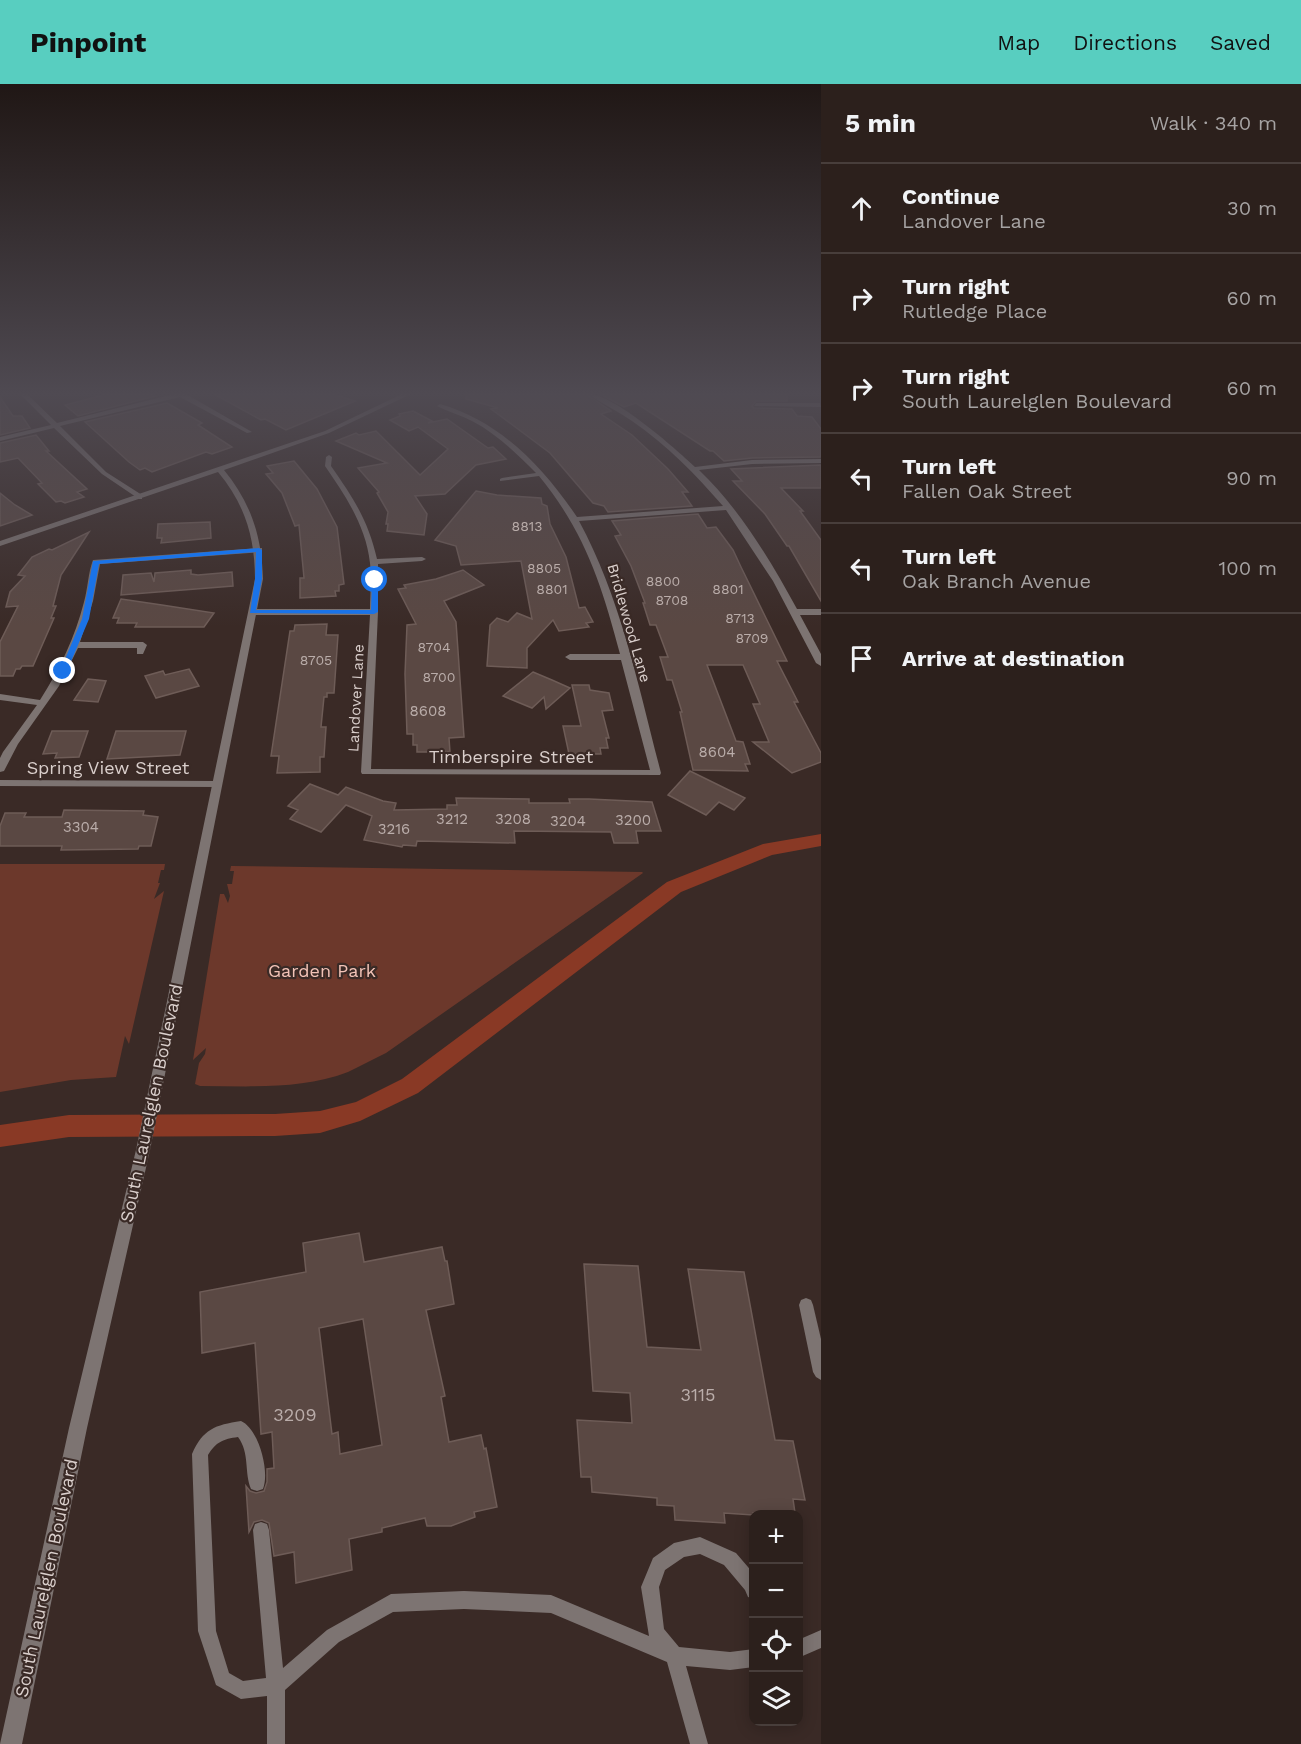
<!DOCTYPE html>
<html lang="en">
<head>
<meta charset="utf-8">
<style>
	:root { --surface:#2c201c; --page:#342825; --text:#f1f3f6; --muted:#a6a3a3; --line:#483e3b; --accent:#58cec0 }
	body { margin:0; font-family:"Work Sans",sans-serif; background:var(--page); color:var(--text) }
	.controls { position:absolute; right:18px; bottom:18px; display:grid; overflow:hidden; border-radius:12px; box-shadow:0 3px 15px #0003 }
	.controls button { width:54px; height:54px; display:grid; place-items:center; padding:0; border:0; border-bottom:2px solid var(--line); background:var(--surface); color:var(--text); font:30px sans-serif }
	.stop { position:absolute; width:18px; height:18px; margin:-14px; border:4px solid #1a73e8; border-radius:50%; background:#fff }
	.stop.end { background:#1a73e8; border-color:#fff; box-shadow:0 2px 6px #0008 }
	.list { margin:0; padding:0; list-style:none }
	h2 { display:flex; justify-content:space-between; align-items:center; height:78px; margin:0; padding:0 24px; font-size:26px }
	h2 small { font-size:20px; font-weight:400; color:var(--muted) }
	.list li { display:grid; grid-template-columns:39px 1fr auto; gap:18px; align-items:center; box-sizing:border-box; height:90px; padding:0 24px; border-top:2px solid var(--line) }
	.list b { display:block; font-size:22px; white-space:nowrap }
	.list p { margin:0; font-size:20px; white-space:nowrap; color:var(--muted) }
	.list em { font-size:20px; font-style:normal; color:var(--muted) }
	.icon { flex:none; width:33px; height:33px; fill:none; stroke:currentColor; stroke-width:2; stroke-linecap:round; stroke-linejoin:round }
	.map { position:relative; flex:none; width:821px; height:1660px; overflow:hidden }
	header { display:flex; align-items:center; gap:36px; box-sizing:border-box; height:84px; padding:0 30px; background:var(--accent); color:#111 }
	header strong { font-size:28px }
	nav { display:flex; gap:33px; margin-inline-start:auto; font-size:21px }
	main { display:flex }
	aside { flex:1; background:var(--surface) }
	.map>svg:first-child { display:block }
</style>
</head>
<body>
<header>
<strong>Pinpoint</strong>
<nav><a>Map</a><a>Directions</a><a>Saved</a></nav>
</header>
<main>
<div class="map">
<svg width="821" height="1660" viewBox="0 0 821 1660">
	<rect width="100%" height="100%" fill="#3a2a26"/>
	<!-- green -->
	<g fill="#6c382b">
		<path d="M 0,780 L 165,780 L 164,786 L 161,786 L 158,799 L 160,799 L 154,815 L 164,807 L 129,960 L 125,952 L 116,993 L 71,996 L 0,1008 Z"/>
		<path d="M 231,782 L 642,788 L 643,789 L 386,969 C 373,975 361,982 348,988 C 301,1006 249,1002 200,1002 L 195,1000 L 199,979 L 205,970 L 206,964 L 193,976 L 220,810 L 224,810 L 228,819 L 230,812 L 227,800 L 232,800 L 234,787 L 230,787 Z"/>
	</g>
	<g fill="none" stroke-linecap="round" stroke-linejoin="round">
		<!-- canal -->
		<path fill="#893925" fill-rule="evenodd" d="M 821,750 L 821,762 L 772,771 L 681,808 L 418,1009 L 360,1037 L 320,1049 L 275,1052 L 69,1053 L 0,1063 L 0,1041 L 69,1031 L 275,1030 L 320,1027 L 356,1018 L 402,995 L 667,798 L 763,760 Z"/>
	</g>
	<!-- building -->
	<g fill="#5a4843" stroke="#6e5c57" stroke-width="1.5" fill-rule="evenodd">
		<path d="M 107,310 L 153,310 L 156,312 L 78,332 L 65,321 Z"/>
		<path d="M 214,310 L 333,310 L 355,317 L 286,346 L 265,335 L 261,336 Z"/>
		<path d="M 466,310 L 586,310 L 611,327 L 601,330 L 632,351 L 668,385 L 688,408 L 682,408 L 692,422 L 608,428 L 604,422 L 593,419 L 550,369 L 491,325 L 498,324 L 466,315 Z"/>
		<path d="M 600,310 L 787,310 L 787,317 L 756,317 L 752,322 L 754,324 L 792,325 L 797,332 L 812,333 L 821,345 L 821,373 L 752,374 L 724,377 L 713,367 L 710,367 L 636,319 L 624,323 Z"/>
		<path d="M 0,313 L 13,332 L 22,332 L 30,344 L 0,351 Z"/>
		<path d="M 167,319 L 202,339 L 198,341 L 232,363 L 212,370 L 206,368 L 152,388 L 145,384 L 140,386 L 129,378 L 85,338 Z"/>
		<path d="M 413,327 L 432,337 L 428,339 L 447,335 L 488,364 L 493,363 L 506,375 L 476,381 L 445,410 L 415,412 L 427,430 L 424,451 L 387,447 L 388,440 L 386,440 L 388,428 L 377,409 L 379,408 L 358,384 L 387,379 L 336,357 L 356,349 L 359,351 L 376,347 L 420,391 L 448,365 L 418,343 L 409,347 L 390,336 L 400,332 L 399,330 Z"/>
		<path d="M 36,351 L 49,367 L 46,367 L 87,405 L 77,408 L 84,413 L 65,419 L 61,417 L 56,418 L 38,400 L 42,399 L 18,374 L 0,378 L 0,359 Z"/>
		<path d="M 294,377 L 317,405 L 337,443 L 344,500 L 339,501 L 339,507 L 335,507 L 336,512 L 300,514 L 300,494 L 304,494 L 299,441 L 295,442 L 282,409 L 266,390 L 273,389 L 267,382 Z"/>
		<path d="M 821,381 L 821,404 L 781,404 L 803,427 L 800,427 L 821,456 L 821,517 L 789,462 L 787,462 L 765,430 L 733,397 L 742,397 L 731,385 Z"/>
		<path d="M 476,407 L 497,411 L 541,414 L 542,420 L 547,422 L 550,440 L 566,473 L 579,524 L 585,523 L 593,538 L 586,539 L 589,543 L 559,547 L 553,536 L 527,564 L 527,584 L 487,582 L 490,541 L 497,534 L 508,538 L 517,529 L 532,535 L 521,477 L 461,481 L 456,462 L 435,456 Z"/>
		<path d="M 0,409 L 15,421 L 32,431 L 0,442 Z"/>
		<path d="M 698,430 L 707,444 L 716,443 L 733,466 L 741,483 L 787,577 L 777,577 L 798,618 L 794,618 L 821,669 L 821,678 L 792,689 L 753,658 L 769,658 L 753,620 L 760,620 L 743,581 L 707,581 L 736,657 L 743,658 L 750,680 L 745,680 L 748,687 L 693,686 L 680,628 L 682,628 L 672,596 L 667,596 L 660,573 L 668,573 L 656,541 L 650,541 L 643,519 L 645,519 L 631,482 L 615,452 L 621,451 L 612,437 Z"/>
		<path d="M 210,438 L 211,454 L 161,459 L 162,454 L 157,454 L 158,440 Z"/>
		<path d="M 89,448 L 61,491 L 53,522 L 56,522 L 51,534 L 54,534 L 33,582 L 22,582 L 20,585 L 16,585 L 13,592 L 0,592 L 0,558 L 18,522 L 6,523 L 10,508 L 25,492 L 18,491 L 32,473 L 49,465 L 52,466 Z"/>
		<path d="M 191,486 L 191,490 L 198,491 L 232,488 L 233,502 L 121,511 L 123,491 L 151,489 L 154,498 L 155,489 Z"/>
		<path d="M 463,486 L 484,501 L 444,517 L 456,538 L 464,653 L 449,654 L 450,668 L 417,668 L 417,661 L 413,661 L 413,650 L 407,650 L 405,590 L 407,541 L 416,540 L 398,505 L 406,504 L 404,501 L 436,495 Z"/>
		<path d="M 121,515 L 162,521 L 214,529 L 204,543 L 135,543 L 137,539 L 117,539 L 119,534 L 113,534 Z"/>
		<path d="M 327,540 L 326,551 L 338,551 L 334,609 L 327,609 L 327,613 L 324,613 L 321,643 L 326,643 L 324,673 L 320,673 L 320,688 L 277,689 L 279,672 L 271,672 L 290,547 L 294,547 L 295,541 Z"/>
		<path d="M 189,585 L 199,602 L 156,614 L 145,592 L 163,587 L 165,591 Z"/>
		<path d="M 533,588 L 552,596 L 570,604 L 546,625 L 544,613 L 532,624 L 503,612 Z"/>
		<path d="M 88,595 L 106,597 L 98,618 L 74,616 Z"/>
		<path d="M 572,601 L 589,601 L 590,606 L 609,609 L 613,626 L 602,627 L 609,654 L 606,654 L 608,664 L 600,664 L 601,670 L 569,670 L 563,642 L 581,642 Z"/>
		<path d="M 52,647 L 88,647 L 79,673 L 55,674 L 57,669 L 43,670 Z"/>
		<path d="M 116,647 L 186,647 L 180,671 L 107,675 Z"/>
		<path d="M 690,687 L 745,714 L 734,726 L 719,718 L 706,731 L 668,711 Z"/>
		<path d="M 310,700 L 338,711 L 346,703 L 383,717 L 396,719 L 394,726 L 447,725 L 447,721 L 457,721 L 456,714 L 529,715 L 529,719 L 570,719 L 569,715 L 589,715 L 652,718 L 661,747 L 636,747 L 638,759 L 614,759 L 611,748 L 514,747 L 515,759 L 417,757 L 416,762 L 403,761 L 402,763 L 364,756 L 372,732 L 346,721 L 321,748 L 290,735 L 298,726 L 288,722 Z"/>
		<path d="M 64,726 L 144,727 L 143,731 L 158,733 L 151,762 L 139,762 L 138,765 L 61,766 L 62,762 L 0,762 L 0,742 L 5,729 L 26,729 L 24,733 L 62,733 Z"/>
		<path d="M 359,1149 L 364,1178 L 442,1163 L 445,1177 L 447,1177 L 454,1220 L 426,1226 L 445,1312 L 441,1313 L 449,1358 L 481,1351 L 484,1365 L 486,1364 L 497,1423 L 474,1428 L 475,1433 L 451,1442 L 427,1442 L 425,1434 L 382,1444 L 382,1448 L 349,1455 L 352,1486 L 296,1499 L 294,1468 L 274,1472 L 269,1439 L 262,1436 L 254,1438 L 249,1448 L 246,1402 L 250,1407 L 256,1409 L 264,1407 L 267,1398 L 267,1385 L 274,1384 L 272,1348 L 261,1350 L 255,1259 L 202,1269 L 200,1208 L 306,1188 L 303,1159 ZM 363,1235 L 382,1361 L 340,1370 L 338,1348 L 332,1350 L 319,1244 Z"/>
		<path d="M 584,1180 L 638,1182 L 647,1263 L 701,1266 L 688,1185 L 744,1188 L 775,1356 L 793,1357 L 805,1416 L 793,1415 L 795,1429 L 763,1427 L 763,1429 L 753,1429 L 753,1431 L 724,1429 L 725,1439 L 675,1436 L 674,1422 L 657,1421 L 657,1414 L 592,1408 L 591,1393 L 581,1393 L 577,1336 L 632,1339 L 630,1309 L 593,1307 Z"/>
	</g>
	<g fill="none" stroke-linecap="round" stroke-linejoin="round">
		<!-- service -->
		<g fill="#7d7472" fill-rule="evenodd">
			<path d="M 806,1214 L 811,1216 L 813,1221 L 821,1255 L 821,1296 L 816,1293 L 813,1288 L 799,1221 L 801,1216 Z"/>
			<path d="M 241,1337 C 259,1345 270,1388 263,1405 L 257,1407 L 251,1405 C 244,1388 250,1369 238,1353 C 223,1355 216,1358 208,1371 L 216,1547 L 229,1589 L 243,1597 L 266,1594 L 253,1446 L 255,1440 L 261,1438 L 267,1440 L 269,1446 L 283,1584 L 327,1546 L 391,1510 L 464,1507 L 551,1511 L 649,1552 L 641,1503 L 653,1474 L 674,1459 L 700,1453 L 736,1469 L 754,1490 L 754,1515 L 748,1513 L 745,1506 L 724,1481 L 700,1470 L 684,1473 L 665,1486 L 659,1503 L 664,1545 L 679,1563 L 730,1568 L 754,1565 L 754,1583 L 730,1586 L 686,1582 L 708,1660 L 690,1660 L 667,1578 L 551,1529 L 464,1525 L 393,1528 L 339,1558 L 285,1606 L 285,1660 L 267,1660 L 267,1612 L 241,1615 L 216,1601 L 198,1547 L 192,1370 C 203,1345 215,1341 241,1337 Z"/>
			<path d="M 821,1546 L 821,1564 L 798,1574 L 798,1556 Z"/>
		</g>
		<!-- minor -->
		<g fill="#7d7472" fill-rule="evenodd">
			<path d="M 20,310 L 27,310 L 57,339 L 174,310 L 186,310 L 252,348 L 247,349 L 180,313 L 60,342 L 106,388 L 142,411 L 142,415 L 139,415 L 102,390 L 54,344 L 0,357 L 0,353 L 51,341 Z"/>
			<path d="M 588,310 C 614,310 675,364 695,383 L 752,376 L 821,375 L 821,379 L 752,380 L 699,386 C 740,425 770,476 797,525 L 821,525 L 821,531 L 800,531 L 821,570 L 821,582 L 816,579 L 773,497 L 726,426 L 579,437 C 621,514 639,605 661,689 L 660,691 L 362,690 L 361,688 L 370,531 L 253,531 L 249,528 L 253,525 L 370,525 C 370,510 372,494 370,479 C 366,442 345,411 325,382 L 326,373 L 329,371 L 332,373 L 331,382 C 354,415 368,436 377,475 L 422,473 L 426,475 L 422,477 L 378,480 L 378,528 L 371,685 L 650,686 L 621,576 L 570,576 L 565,573 L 570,570 L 620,570 C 602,502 585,448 539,392 L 500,397 L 500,395 L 502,394 L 536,389 C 516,369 497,350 472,337 C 461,331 448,328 437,322 L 440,320 C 500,337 543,383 577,433 L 723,422 C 695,390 667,361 632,337 C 618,327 602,320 588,310 Z"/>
			<path d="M 756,319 L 820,319 L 821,323 L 754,322 Z"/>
			<path d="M 259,464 L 262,464 L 262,468 L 100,480 L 93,517 L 80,558 L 143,558 L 147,561 L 143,570 L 137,570 L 137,564 L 78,564 L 59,602 L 18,660 L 4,687 L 0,688 L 0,674 L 3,668 L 37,621 L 0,616 L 0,610 L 40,616 C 60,585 75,553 84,518 C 88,504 88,489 93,476 Z"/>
			<path d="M 0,696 L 216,697 L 221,700 L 216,703 L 0,702 Z"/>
		</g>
		<!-- tertiary -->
		<path fill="#7d7472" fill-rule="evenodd" d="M 402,310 L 411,310 L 329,349 L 224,386 C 251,419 262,453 263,495 L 150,1066 L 87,1344 L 22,1660 L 0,1660 L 69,1344 L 136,1066 L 255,495 C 255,454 245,420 218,388 L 0,462 L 0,457 L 325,347 Z"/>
	</g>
	<!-- sky -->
	<linearGradient id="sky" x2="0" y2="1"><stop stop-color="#201715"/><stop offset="0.57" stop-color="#4f4a52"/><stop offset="1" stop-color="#4f4a52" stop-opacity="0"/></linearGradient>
	<rect width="821" height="543" fill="url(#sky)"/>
	<!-- route -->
	<path fill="#1a73e8" d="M 259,464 L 262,466 L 262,495 L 256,526 L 371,526 L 372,496 L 375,494 L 378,496 L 378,528 L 374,530 L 250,529 L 255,495 L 256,468 L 99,480 L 89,535 L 67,587 L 63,589 L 60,587 L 82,535 L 93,477 Z"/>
	<g text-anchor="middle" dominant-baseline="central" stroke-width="4.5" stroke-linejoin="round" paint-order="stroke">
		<!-- far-number labels -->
		<g font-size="14" fill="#baadaa">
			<text x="527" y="442">8813</text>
			<text x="544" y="484">8805</text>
			<text x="663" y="497">8800</text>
			<text x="552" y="505">8801</text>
			<text x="728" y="505">8801</text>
			<text x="672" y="516">8708</text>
			<text x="740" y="534">8713</text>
			<text x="752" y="554">8709</text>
			<text x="434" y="563">8704</text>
			<text x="316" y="576">8705</text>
			<text x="439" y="593">8700</text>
		</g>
		<!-- far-street labels -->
		<g font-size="15" fill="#dacfcc" stroke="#3a2a26">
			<text transform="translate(629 539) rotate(74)">Bridlewood Lane</text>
			<text transform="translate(356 614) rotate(-87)">Landover Lane</text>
		</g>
		<!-- number labels -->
		<g font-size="15" fill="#baadaa">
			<text x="428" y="627">8608</text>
			<text x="717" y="668">8604</text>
			<text x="452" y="735">3212</text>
			<text x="513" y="735">3208</text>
			<text x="633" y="736">3200</text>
			<text x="568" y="737">3204</text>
			<text x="81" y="743">3304</text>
			<text x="394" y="745">3216</text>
		</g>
		<!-- street labels -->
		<g font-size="18" fill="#dacfcc" stroke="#3a2a26">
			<text x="511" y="672">Timberspire Street</text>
			<text x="108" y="683">Spring View Street</text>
			<text transform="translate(151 1019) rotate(-78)">South Laurelglen Boulevard</text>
			<text transform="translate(46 1494) rotate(-78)">South Laurelglen Boulevard</text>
		</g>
		<!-- park labels -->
		<g font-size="18" fill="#f3c3b7" stroke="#3a2a26">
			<text x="322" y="886">Garden Park</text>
		</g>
		<!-- near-number labels -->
		<g font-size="18" fill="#baadaa">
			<text x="698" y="1310">3115</text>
			<text x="295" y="1330">3209</text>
		</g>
	</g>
</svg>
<div class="controls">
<button>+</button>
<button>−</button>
<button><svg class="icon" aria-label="locate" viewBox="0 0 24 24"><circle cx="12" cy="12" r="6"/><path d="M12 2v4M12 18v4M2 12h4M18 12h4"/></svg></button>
<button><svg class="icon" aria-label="layers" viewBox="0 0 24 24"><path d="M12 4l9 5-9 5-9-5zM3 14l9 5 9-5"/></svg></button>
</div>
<div class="stop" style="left:375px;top:496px"></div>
<div class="stop end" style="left:63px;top:587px"></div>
</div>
<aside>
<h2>5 min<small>Walk · 340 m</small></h2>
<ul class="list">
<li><svg class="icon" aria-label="ahead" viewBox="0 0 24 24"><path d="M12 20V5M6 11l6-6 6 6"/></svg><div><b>Continue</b><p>Landover Lane</p></div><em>30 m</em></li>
<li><svg class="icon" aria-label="right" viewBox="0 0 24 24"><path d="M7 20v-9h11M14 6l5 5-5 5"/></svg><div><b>Turn right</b><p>Rutledge Place</p></div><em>60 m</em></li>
<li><svg class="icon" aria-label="right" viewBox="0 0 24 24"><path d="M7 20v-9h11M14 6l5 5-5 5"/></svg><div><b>Turn right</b><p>South Laurelglen Boulevard</p></div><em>60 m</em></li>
<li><svg class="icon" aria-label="left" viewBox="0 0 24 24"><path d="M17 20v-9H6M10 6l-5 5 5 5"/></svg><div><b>Turn left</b><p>Fallen Oak Street</p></div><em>90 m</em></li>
<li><svg class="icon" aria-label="left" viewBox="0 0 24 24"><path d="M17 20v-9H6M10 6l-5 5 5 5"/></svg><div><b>Turn left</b><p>Oak Branch Avenue</p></div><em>100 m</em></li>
<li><svg class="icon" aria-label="arrive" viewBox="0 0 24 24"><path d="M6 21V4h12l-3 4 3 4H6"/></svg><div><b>Arrive at destination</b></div></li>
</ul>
</aside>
</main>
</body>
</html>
